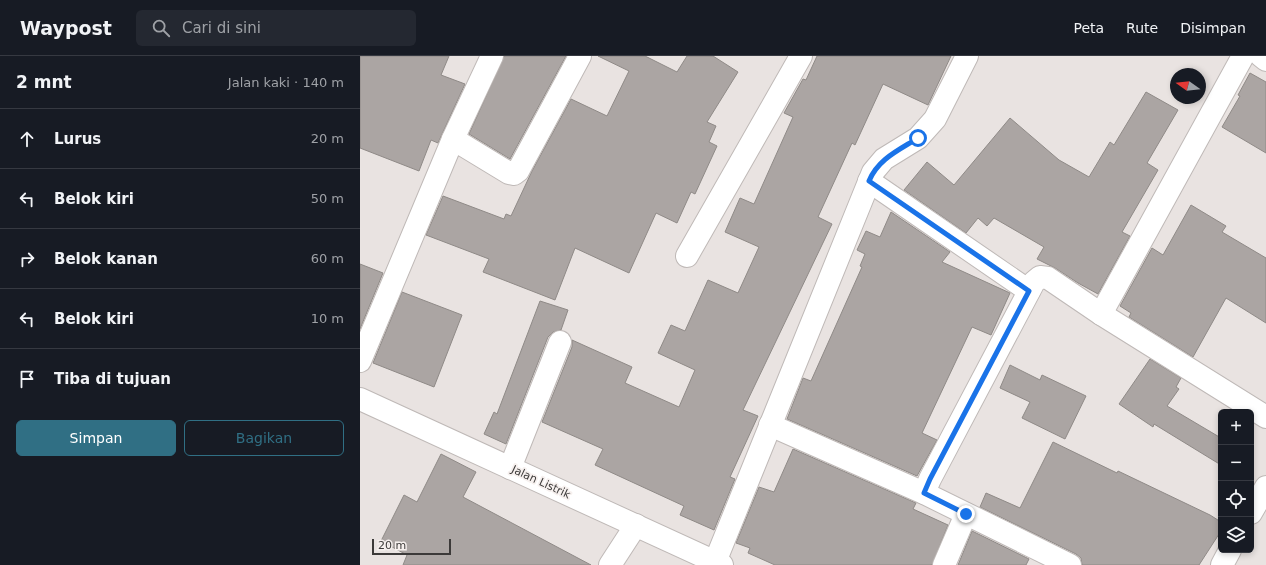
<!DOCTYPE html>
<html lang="id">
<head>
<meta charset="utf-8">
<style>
	:root { --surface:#171b24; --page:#242831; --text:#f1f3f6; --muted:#9ea1a6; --line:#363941; --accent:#306f84 }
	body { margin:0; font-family:"DejaVu Sans",sans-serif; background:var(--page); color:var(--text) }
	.controls { position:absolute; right:12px; bottom:12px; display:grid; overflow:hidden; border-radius:6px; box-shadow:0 2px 6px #0003 }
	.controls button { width:36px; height:36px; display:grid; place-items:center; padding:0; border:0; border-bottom:1px solid var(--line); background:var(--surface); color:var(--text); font:20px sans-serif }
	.compass { position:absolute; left:810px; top:12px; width:36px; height:36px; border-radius:50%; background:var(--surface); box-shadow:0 2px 6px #0003; rotate:285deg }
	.scale { position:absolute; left:12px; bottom:10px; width:79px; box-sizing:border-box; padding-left:4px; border:2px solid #3c3a39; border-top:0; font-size:11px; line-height:14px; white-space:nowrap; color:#3c3a39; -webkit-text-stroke:3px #f6f0ee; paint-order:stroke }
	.stop { position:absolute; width:12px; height:12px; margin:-9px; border:3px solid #1a73e8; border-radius:50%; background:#fff }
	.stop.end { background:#1a73e8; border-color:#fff; box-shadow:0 1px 4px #0008 }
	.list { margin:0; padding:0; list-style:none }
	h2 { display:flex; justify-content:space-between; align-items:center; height:52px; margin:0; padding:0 16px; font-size:17px }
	h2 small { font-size:13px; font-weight:400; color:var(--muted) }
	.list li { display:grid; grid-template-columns:26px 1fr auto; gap:12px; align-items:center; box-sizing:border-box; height:60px; padding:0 16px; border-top:1px solid var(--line) }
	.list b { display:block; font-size:15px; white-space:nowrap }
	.list em { font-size:13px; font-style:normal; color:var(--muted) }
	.actions { display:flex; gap:8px; padding:12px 16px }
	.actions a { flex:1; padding:9px 0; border:1px solid var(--accent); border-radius:6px; text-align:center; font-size:14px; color:var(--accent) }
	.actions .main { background:var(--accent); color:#fff }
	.icon { flex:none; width:22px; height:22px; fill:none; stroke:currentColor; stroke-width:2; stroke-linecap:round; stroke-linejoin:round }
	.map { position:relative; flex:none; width:906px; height:509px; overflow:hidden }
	header { display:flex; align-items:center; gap:24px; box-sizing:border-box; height:56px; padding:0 20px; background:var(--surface); border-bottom:1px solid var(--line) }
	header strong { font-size:19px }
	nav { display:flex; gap:22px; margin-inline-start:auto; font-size:14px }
	.search { width:280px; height:36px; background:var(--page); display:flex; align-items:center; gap:10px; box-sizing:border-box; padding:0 14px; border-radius:6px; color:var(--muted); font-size:15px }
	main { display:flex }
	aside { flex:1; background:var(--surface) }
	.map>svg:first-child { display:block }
</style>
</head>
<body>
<header>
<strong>Waypost</strong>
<div class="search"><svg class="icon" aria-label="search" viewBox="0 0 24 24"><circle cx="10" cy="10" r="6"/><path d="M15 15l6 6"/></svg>Cari di sini</div>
<nav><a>Peta</a><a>Rute</a><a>Disimpan</a></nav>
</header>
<main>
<aside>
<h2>2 mnt<small>Jalan kaki · 140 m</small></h2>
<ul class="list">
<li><svg class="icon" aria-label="ahead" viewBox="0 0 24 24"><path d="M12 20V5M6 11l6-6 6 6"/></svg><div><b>Lurus</b></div><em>20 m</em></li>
<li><svg class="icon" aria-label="left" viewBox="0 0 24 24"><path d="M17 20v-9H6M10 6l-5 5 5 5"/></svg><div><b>Belok kiri</b></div><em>50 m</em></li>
<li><svg class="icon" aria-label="right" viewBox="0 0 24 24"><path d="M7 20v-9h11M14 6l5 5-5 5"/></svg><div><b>Belok kanan</b></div><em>60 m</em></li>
<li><svg class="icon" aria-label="left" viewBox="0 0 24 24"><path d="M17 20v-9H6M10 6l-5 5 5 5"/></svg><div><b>Belok kiri</b></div><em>10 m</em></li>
<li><svg class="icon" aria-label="arrive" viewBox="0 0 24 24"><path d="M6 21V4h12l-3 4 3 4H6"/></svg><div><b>Tiba di tujuan</b></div></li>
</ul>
<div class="actions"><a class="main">Simpan</a><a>Bagikan</a></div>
</aside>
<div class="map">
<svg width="906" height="509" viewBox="0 0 906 509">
	<rect width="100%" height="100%" fill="#e9e3e1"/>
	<!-- building -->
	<g fill="#aba5a3" stroke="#8f8a87">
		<path d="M 0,0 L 89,0 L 81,19 L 105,28 L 78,87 L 71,84 L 59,115 L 0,92 Z"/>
		<path d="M 144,0 L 206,0 L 150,103 L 109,78 Z"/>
		<path d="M 238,0 L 285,0 L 317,16 L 327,0 L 353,0 L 378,16 L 347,66 L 356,70 L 349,86 L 357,90 L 335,138 L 331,136 L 317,167 L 296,157 L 269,217 L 215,192 L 195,244 L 123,216 L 129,203 L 66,179 L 83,140 L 144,163 L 146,158 L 151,160 L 172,115 L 211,43 L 247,60 L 269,15 Z"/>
		<path d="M 457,0 L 591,0 L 568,49 L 523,28 L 495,89 L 492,87 L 458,161 L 472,168 L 383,354 L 398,360 L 370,421 L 375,423 L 354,474 L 320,459 L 324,450 L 235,409 L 243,393 L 182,366 L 212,291 L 212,284 L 272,311 L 265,327 L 319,351 L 335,314 L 298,297 L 311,269 L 325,275 L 348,224 L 378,237 L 399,191 L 365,176 L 380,142 L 394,148 L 433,61 L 424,57 L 443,23 L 446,24 Z"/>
		<path d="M 890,17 L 906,26 L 906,97 L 862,71 L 880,40 L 878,39 Z"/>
		<path d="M 786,36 L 818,54 L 787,107 L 798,114 L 762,176 L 770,180 L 738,238 L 718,227 L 695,212 L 677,203 L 684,191 L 634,162 L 627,170 L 618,162 L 606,177 L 544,134 L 567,106 L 594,129 L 650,62 L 699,104 L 729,121 L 750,86 L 754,89 Z"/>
		<path d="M 831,149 L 866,170 L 862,176 L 906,202 L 906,267 L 866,242 L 833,301 L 769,261 L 771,257 L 760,250 L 792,192 L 803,199 Z"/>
		<path d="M 531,156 L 590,196 L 582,206 L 650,237 L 631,279 L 612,271 L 562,377 L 577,384 L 557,420 L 427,363 L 443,322 L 451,325 L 502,211 L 500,210 L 505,198 L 497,194 L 506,175 L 520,181 Z"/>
		<path d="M 0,208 L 23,217 L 0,273 Z"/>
		<path d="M 42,236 L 102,259 L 74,331 L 13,307 Z"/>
		<path d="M 180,245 L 208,254 L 201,274 L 193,276 L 188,281 L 146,388 L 124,378 L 134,356 L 137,358 Z"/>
		<path d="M 790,303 L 821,322 L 816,331 L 819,333 L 807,350 L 861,382 L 861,409 L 794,368 L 793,371 L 759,348 Z"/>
		<path d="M 650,309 L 680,324 L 682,319 L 726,340 L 705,383 L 662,362 L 670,346 L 640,332 Z"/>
		<path d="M 693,386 L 757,417 L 758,415 L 850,459 L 861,466 L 861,475 L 839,509 L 722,509 L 721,502 L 716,498 L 620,451 L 626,437 L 660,452 Z"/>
		<path d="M 433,393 L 556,447 L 553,453 L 588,469 L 572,509 L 415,509 L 388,497 L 390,492 L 376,487 L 399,431 L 414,436 Z"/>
		<path d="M 81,398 L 116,416 L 103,441 L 231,509 L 43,509 L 47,499 L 21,485 L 44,439 L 57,446 Z"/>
		<path d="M 612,475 L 669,503 L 666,509 L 598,509 Z"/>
	</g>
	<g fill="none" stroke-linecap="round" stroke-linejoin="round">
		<defs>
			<g id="street">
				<path d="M 901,0 L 906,4"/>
				<path d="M 93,83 L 132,0"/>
				<path d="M 509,125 L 669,235"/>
				<path d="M 327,200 L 441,0"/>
				<path d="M 741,258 L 883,0"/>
				<path d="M 0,305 L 93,83 L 149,117 L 154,118 L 158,115 L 220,0"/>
				<path d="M 0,343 L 362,509"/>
				<path d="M 410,369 L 564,437"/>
				<path d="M 150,412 L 200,286"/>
				<path d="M 891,457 L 906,431"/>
				<path d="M 355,506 L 513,116 L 524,103 L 558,82 L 575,63 L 607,0"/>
				<path d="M 250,509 L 276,469"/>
				<path d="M 584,509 L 606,458"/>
				<path d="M 710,509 L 564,437 L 570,423 L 674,226 L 680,221 L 688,222 L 741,258 L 906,361"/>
				<path d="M 862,509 L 870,494"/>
			</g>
		</defs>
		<!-- street casing -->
		<use href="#street" stroke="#bfb9b7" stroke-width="24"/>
		<!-- street -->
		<use href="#street" stroke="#fff" stroke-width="22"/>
	</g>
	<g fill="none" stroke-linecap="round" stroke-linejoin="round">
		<!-- route -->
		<path stroke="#1a73e8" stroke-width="5" d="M 558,82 C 539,94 518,103 509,125 L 669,235 L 570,423 L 564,437 L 606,458"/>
	</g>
	<g text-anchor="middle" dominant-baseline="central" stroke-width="3.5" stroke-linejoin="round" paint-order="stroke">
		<!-- street labels -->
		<g font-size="11" fill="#3c3a39" stroke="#f6f0ee">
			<text transform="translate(181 426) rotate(25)">Jalan Listrik</text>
		</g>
	</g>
</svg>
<div class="controls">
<button>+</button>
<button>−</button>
<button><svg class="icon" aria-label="locate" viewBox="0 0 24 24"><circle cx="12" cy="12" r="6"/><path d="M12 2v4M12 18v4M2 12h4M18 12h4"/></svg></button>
<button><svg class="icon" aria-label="layers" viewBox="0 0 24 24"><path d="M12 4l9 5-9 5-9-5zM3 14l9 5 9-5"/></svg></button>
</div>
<svg class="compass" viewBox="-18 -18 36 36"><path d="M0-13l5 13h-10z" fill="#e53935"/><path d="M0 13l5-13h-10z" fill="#9ea1a6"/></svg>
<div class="scale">20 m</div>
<div class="stop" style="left:558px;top:82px"></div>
<div class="stop end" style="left:606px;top:458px"></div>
</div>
</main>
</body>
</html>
